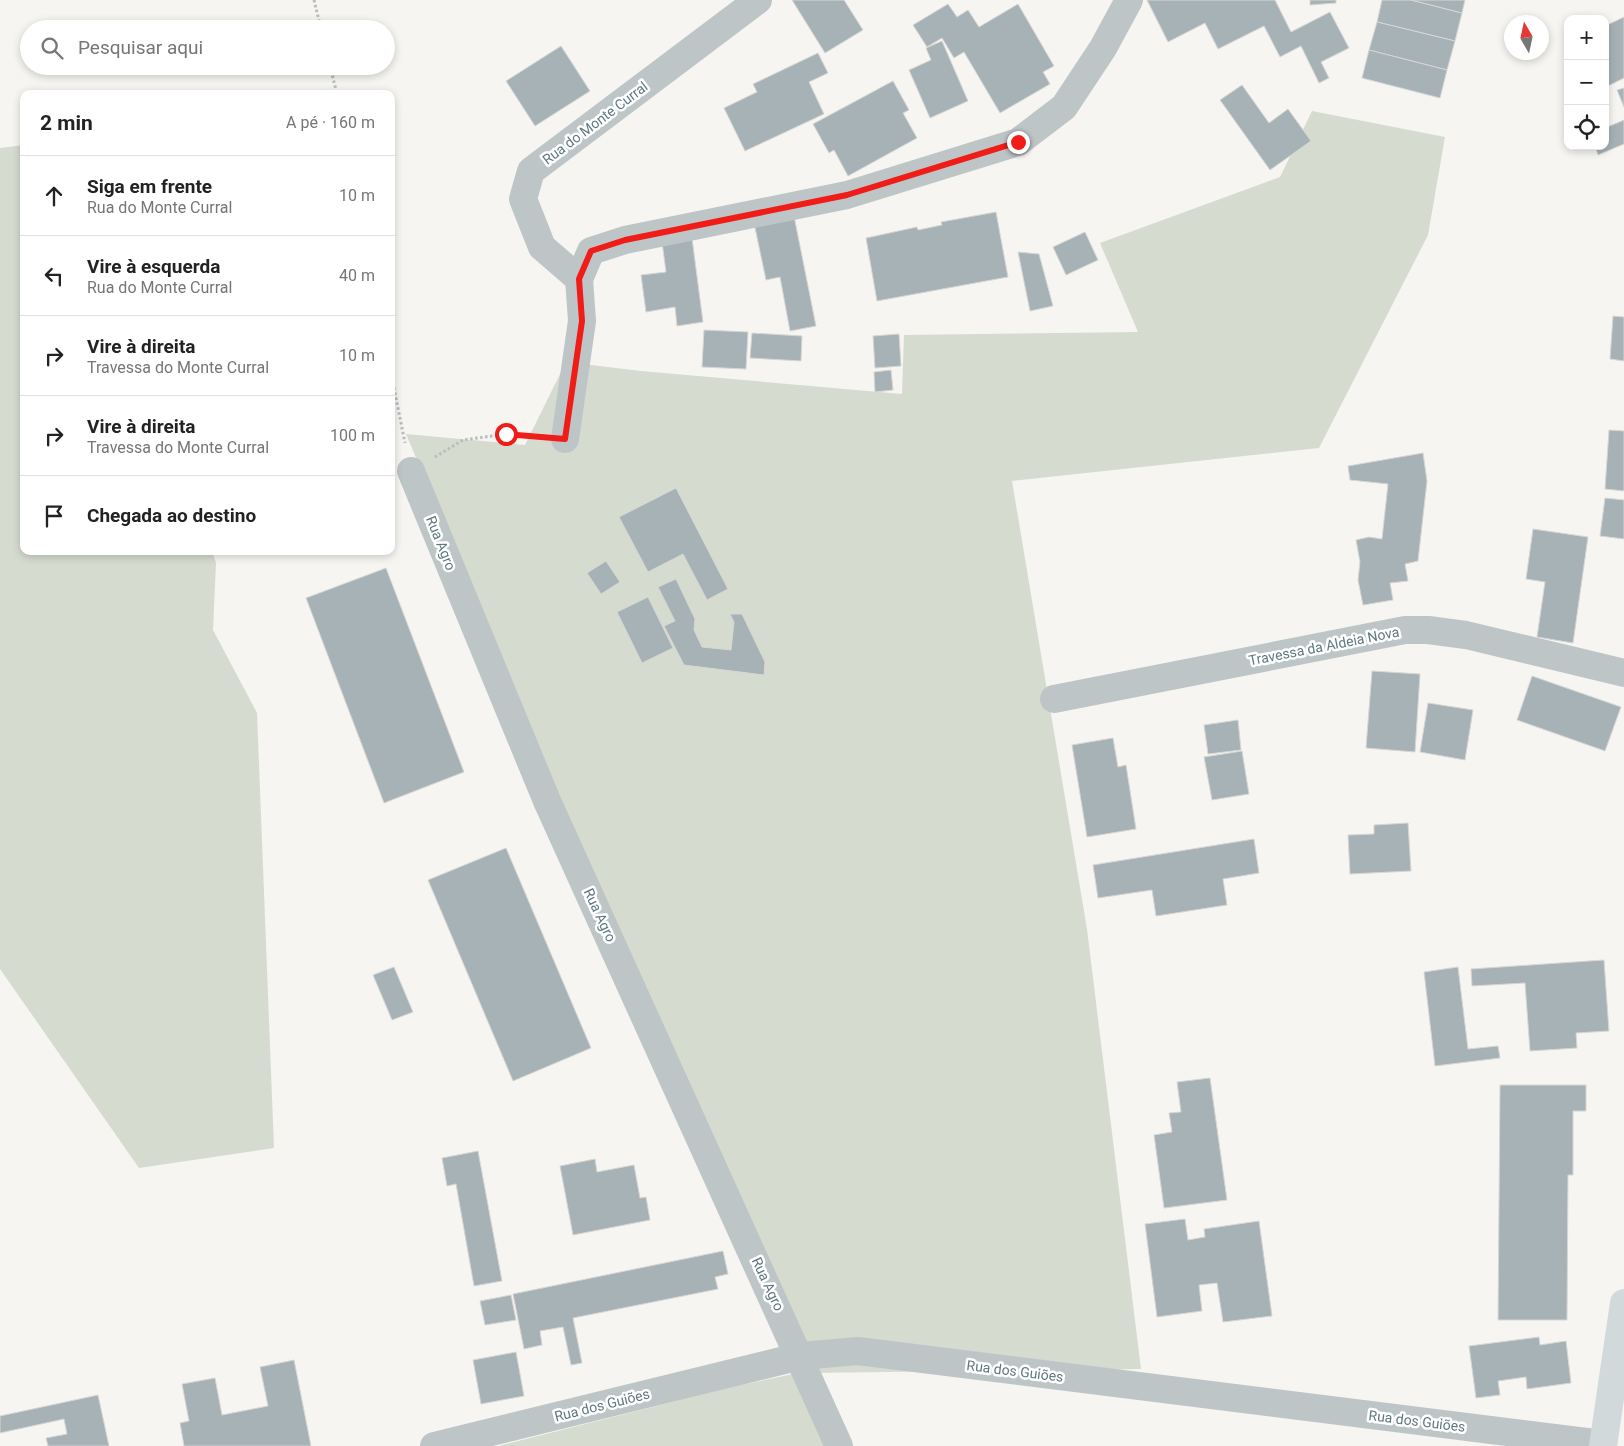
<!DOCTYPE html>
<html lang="pt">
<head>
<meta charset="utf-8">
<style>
	:root { --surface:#fff; --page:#f6f6f6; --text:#222; --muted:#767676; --line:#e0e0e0 }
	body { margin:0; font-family:Roboto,sans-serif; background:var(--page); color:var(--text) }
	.controls { position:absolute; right:15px; top:15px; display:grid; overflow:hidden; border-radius:10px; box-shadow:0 2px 8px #0003 }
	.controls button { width:45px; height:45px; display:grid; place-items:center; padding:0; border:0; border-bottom:1px solid var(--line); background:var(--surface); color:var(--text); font:25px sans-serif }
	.compass { position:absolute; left:1504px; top:15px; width:45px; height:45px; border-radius:50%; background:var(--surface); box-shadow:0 2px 8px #0003; rotate:351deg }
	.stop { position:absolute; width:15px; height:15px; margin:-11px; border:4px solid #ef1c18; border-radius:50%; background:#fff }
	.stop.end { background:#ef1c18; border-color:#fff; box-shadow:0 1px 5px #0008 }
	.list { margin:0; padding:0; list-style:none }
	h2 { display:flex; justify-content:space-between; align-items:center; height:65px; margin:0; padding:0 20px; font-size:21px }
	h2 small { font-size:16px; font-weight:400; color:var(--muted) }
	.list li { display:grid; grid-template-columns:32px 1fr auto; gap:15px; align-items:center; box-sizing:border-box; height:80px; padding:0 20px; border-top:1px solid var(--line) }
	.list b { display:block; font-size:19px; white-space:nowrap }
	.list p { margin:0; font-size:16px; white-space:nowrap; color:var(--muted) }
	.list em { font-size:16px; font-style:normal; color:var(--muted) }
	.icon { flex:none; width:28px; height:28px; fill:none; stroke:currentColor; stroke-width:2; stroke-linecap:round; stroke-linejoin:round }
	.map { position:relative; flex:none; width:1624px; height:1446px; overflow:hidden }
	.search { position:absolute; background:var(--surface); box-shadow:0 2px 8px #0003; left:20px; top:20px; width:375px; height:55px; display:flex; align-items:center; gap:12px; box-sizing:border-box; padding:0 18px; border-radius:28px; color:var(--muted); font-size:19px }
	.panel { position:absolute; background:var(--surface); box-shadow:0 2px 8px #0003; left:20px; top:90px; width:375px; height:465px; border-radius:10px }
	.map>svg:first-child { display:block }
</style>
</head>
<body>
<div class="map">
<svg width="1624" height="1446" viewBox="0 0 1624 1446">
	<rect width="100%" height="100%" fill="#f6f5f1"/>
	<!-- green -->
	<g fill="#d6dbd0">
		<path d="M 1312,111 L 1445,137 L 1428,235 L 1319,448 L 1012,481 L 1087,929 L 1141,1369 L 804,1373 L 825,1446 L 498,1446 L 736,1386 L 803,1372 L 406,434 L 525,445 L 566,362 L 641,371 L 902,394 L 904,335 L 1138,332 L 1100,243 L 1280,177 Z"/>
		<path d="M 24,145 L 24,551 L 212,551 L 216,563 L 213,630 L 257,713 L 274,1148 L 139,1168 L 0,969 L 0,148 Z"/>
	</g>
	<!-- building -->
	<g fill="#a6b2b5" stroke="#d7d6d4">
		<path d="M 792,0 L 844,0 L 863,30 L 825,53 Z"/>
		<path d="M 1147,0 L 1275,0 L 1291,32 L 1330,12 L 1349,48 L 1321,62 L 1329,78 L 1319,83 L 1301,46 L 1280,57 L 1264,26 L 1218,49 L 1205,23 L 1168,42 Z"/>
		<path d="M 1310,0 L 1336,0 L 1336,3 L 1310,5 Z"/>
		<path d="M 1382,0 L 1411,0 L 1462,13 L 1455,41 L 1377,22 Z"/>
		<path d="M 1411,0 L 1465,0 L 1462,13 Z"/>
		<path d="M 948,4 L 957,17 L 968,10 L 979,27 L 1018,4 L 1054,66 L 1043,72 L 1050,84 L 1000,113 L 964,52 L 954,58 L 942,38 L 927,47 L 913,25 Z"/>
		<path d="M 1624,17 L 1624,78 L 1606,87 L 1605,26 Z"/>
		<path d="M 1377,22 L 1455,41 L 1447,70 L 1369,50 Z"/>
		<path d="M 942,41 L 968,101 L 930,118 L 909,70 L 931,60 L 926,48 Z"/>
		<path d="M 561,46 L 590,91 L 535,126 L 506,81 Z"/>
		<path d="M 1369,50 L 1447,70 L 1440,98 L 1362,78 Z"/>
		<path d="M 818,53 L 828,73 L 809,82 L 824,114 L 745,151 L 724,108 L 757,92 L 753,84 Z"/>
		<path d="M 893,81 L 909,110 L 903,113 L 917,138 L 848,176 L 834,150 L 829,153 L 813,124 Z"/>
		<path d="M 1242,85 L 1269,123 L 1288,109 L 1311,141 L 1270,170 L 1220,100 Z"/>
		<path d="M 1624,88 L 1624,107 L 1617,90 Z"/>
		<path d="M 1624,120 L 1624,144 L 1598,155 L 1595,146 L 1605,146 L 1605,128 Z"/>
		<path d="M 996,212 L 1008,277 L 877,301 L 866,238 L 917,227 L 918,230 L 942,225 L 941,222 Z"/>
		<path d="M 794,216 L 816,326 L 790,331 L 780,277 L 766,280 L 754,223 Z"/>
		<path d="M 1085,232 L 1098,260 L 1066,275 L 1053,247 Z"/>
		<path d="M 692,238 L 703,322 L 677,326 L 675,307 L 646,312 L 641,275 L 666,272 L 662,242 Z"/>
		<path d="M 1018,252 L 1039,254 L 1053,306 L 1030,311 Z"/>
		<path d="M 1613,316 L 1624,317 L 1624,361 L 1610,359 Z"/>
		<path d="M 704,330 L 748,332 L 746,369 L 702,367 Z"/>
		<path d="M 752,333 L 802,336 L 801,361 L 750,358 Z"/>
		<path d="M 899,334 L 901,366 L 875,368 L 873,336 Z"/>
		<path d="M 891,370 L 893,390 L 875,392 L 874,372 Z"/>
		<path d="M 1609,430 L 1624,431 L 1624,491 L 1605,489 Z"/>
		<path d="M 1423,453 L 1427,481 L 1418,561 L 1405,564 L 1408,581 L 1390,583 L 1393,600 L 1363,605 L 1358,580 L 1360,562 L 1356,540 L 1369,537 L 1382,539 L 1388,484 L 1350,480 L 1348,466 Z"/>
		<path d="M 676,488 L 728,589 L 707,600 L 683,554 L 648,572 L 619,517 Z"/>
		<path d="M 1605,498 L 1624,500 L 1624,539 L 1600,536 Z"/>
		<path d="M 1533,529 L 1588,537 L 1573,643 L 1537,637 L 1545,582 L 1526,579 Z"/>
		<path d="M 606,561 L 620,582 L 601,594 L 587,573 Z"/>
		<path d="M 386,568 L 464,772 L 384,803 L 306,598 Z"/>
		<path d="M 676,579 L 695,619 L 694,630 L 702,647 L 731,650 L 734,622 L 730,614 L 742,614 L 765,662 L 764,675 L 684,665 L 664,626 L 675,621 L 658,587 Z"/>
		<path d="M 648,597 L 673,648 L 642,663 L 617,612 Z"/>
		<path d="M 1372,671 L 1420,674 L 1415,752 L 1366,748 Z"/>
		<path d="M 1532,676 L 1621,707 L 1605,751 L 1517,720 Z"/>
		<path d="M 1428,703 L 1473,710 L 1465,760 L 1420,752 Z"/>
		<path d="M 1238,720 L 1241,750 L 1208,754 L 1204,725 Z"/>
		<path d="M 1113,738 L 1118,767 L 1126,765 L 1136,829 L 1087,837 L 1072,745 Z"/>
		<path d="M 1242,751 L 1249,794 L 1212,800 L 1204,757 Z"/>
		<path d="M 1408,823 L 1411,871 L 1350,874 L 1348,835 L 1374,834 L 1374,825 Z"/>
		<path d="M 1254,839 L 1259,873 L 1223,879 L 1227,905 L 1156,916 L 1152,890 L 1098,898 L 1093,865 Z"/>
		<path d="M 506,848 L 591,1048 L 513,1081 L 428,880 Z"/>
		<path d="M 1604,960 L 1609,1031 L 1576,1033 L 1577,1048 L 1530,1051 L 1525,983 L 1472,986 L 1471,969 Z"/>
		<path d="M 394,967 L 413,1012 L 392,1020 L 373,975 Z"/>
		<path d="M 1458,967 L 1468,1049 L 1498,1046 L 1500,1058 L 1435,1066 L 1424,972 Z"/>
		<path d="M 1210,1078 L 1227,1200 L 1164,1208 L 1154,1135 L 1172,1132 L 1169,1113 L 1181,1112 L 1177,1082 Z"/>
		<path d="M 1500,1085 L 1586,1085 L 1586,1111 L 1573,1111 L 1573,1175 L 1568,1175 L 1567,1320 L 1498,1320 Z"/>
		<path d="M 478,1151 L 502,1281 L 474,1286 L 456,1184 L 447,1186 L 442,1158 Z"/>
		<path d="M 595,1159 L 597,1172 L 634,1165 L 640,1198 L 646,1197 L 650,1220 L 573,1235 L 560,1166 Z"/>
		<path d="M 1185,1219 L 1188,1240 L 1205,1237 L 1204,1229 L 1259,1221 L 1272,1316 L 1223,1322 L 1217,1283 L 1199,1285 L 1202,1311 L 1157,1317 L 1145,1224 Z"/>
		<path d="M 723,1251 L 728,1274 L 715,1277 L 718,1289 L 573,1318 L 582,1363 L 571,1365 L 563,1327 L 540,1331 L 542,1345 L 524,1349 L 513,1294 Z"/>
		<path d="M 511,1295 L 516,1320 L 485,1325 L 480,1301 Z"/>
		<path d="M 1539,1337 L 1540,1345 L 1566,1341 L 1571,1383 L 1527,1389 L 1526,1377 L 1498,1381 L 1500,1395 L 1476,1398 L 1469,1346 Z"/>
		<path d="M 516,1352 L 524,1396 L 481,1404 L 473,1360 Z"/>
		<path d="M 294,1360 L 311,1446 L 184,1446 L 180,1423 L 189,1421 L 182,1384 L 215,1378 L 222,1415 L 268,1406 L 260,1367 Z"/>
		<path d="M 98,1395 L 109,1446 L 48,1446 L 46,1438 L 67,1434 L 64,1419 L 0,1433 L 0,1416 Z"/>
	</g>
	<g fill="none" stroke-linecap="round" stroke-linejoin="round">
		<!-- path -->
		<g stroke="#b8bdbe" stroke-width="3" stroke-dasharray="2.5 2.5" stroke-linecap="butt">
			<path d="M 314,0 L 321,29"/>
			<path d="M 330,66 L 337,94"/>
			<path d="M 391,373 L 405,443"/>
			<path d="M 435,457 L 463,440 L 506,434 L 538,437"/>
		</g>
		<!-- street -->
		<g stroke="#bec5c7" stroke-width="28">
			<path d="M 579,279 L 591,251 L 625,240 L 847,195 L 1018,142 L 1064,107 L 1103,48 L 1129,0"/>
			<path d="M 565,439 L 582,321 L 579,279 L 542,247 L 523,199 L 531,171 L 758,0"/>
			<path d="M 411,471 L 547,801 L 839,1446"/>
			<path d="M 1054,699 L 1405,630 L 1428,630 L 1466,635 L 1624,673"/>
			<path d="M 434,1446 L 801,1356 L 858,1351 L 1603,1444"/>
		</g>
		<!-- secondary -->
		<path stroke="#d2d9db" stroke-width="28" d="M 1603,1446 L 1624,1303"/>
	</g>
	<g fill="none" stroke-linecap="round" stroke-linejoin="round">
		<!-- route -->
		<path stroke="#ef1c18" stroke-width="6" d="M 506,434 L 565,439 L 582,321 L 579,279 L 591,251 L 625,240 L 847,195 L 1018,142"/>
	</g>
	<g text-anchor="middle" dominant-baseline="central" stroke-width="5" stroke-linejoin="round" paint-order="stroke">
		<!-- street labels -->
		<g font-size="14" fill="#5e787f" stroke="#fff">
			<text transform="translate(595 123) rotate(-37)">Rua do Monte Curral</text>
			<text transform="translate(441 543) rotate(68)">Rua Agro</text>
			<text transform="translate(1324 646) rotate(-11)">Travessa da Aldeia Nova</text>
			<text transform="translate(600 915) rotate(65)">Rua Agro</text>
			<text transform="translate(768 1284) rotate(65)">Rua Agro</text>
			<text transform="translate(1015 1371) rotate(7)">Rua dos Guiões</text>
			<text transform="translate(602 1405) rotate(-14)">Rua dos Guiões</text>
			<text transform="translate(1417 1421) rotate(7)">Rua dos Guiões</text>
		</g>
	</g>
</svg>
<div class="controls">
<button>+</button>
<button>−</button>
<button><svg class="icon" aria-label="locate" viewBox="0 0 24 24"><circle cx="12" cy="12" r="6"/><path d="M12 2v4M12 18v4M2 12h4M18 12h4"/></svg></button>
</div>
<svg class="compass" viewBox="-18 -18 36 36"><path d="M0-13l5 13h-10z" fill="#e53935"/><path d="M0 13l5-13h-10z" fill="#767676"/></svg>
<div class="stop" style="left:506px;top:434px"></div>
<div class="stop end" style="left:1018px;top:142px"></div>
<div class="search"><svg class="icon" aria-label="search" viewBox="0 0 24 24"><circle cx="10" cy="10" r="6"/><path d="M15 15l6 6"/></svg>Pesquisar aqui</div>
<section class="panel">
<h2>2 min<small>A pé · 160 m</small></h2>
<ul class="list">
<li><svg class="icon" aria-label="ahead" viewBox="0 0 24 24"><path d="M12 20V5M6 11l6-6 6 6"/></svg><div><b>Siga em frente</b><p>Rua do Monte Curral</p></div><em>10 m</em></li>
<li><svg class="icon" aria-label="left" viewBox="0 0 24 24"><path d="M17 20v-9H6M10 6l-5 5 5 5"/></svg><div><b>Vire à esquerda</b><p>Rua do Monte Curral</p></div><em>40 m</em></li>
<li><svg class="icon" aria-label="right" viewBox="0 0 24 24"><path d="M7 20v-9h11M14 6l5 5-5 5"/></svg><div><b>Vire à direita</b><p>Travessa do Monte Curral</p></div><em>10 m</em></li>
<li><svg class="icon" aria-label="right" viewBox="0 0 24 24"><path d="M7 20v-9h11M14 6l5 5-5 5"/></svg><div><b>Vire à direita</b><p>Travessa do Monte Curral</p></div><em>100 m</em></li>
<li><svg class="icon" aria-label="arrive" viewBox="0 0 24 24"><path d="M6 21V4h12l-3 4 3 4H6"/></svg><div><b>Chegada ao destino</b></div></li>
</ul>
</section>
</div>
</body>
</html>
